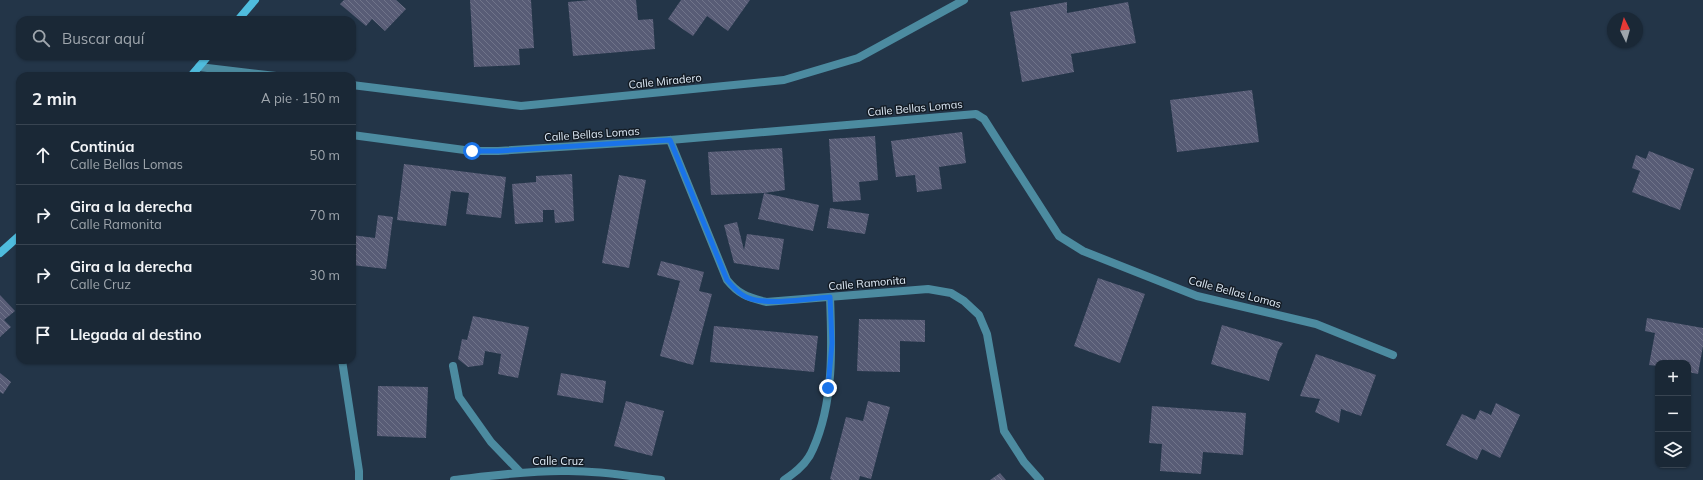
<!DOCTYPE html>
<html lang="es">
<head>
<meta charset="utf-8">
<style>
	:root { --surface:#1a2836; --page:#23303e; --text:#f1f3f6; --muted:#9fa6ad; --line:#384451 }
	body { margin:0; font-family:Mulish,sans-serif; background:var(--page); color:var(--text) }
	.controls { position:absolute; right:12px; bottom:12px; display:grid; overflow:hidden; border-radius:8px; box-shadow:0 1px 3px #0004 }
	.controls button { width:36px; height:36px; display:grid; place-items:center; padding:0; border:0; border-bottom:1px solid var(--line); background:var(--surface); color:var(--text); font:20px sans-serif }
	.compass { position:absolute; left:1607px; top:12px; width:36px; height:36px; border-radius:50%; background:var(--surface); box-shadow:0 1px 3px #0004; rotate:355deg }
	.stop { position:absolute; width:12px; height:12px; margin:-9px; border:3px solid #1a73e8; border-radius:50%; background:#fff }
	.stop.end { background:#1a73e8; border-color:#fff; box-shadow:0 1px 4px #0008 }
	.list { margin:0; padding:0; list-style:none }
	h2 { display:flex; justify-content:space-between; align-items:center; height:52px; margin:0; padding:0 16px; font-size:17px }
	h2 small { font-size:13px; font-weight:400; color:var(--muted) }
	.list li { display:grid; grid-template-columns:26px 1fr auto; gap:12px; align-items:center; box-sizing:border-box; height:60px; padding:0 16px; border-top:1px solid var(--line) }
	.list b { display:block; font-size:15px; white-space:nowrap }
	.list p { margin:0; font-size:13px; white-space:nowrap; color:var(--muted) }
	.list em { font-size:13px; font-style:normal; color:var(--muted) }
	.icon { flex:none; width:22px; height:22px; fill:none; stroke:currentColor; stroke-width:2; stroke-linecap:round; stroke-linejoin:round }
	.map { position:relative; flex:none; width:1703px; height:480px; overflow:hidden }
	.search { position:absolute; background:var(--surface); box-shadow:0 1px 3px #0004; left:16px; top:16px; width:340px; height:44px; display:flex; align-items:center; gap:10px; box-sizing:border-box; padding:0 14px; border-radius:12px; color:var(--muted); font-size:15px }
	.panel { position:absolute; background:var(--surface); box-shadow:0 1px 3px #0004; left:16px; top:72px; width:340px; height:292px; border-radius:12px }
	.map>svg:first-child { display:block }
</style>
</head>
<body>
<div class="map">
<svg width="1703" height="480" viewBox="0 0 1703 480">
	<defs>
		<pattern id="building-back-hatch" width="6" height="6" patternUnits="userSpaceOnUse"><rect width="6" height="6" fill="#585c76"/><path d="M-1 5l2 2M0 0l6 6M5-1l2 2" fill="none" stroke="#70748a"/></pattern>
	</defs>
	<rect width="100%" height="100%" fill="#233548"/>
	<!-- building -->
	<g fill="url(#building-back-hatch)">
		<path d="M 344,0 L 396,0 L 406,9 L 385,31 L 372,19 L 366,26 L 340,4 Z"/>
		<path d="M 470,0 L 531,0 L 534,48 L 519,49 L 520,65 L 474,67 Z"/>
		<path d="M 590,0 L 636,0 L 638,20 L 653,19 L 655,49 L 573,56 L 568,2 Z"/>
		<path d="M 681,0 L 750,0 L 728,31 L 707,16 L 693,36 L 668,19 Z"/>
		<path d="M 1067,2 L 1067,13 L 1128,2 L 1136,43 L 1071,54 L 1074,72 L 1022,82 L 1010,12 Z"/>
		<path d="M 1252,90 L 1259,142 L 1177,152 L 1170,100 Z"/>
		<path d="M 962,132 L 966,163 L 939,167 L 942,189 L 917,192 L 915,175 L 896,177 L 891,141 Z"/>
		<path d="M 875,136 L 878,180 L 859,182 L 861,200 L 833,202 L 829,139 Z"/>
		<path d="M 782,148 L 785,190 L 764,193 L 819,205 L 813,231 L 758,219 L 764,193 L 711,195 L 708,152 Z"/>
		<path d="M 1649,151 L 1694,169 L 1680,210 L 1632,192 L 1640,171 L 1632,168 L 1636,155 L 1646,159 Z"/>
		<path d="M 404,164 L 506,177 L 501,218 L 466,214 L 469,193 L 451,191 L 446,226 L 397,220 Z"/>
		<path d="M 572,174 L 574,221 L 555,223 L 554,210 L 543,210 L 543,222 L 515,224 L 512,184 L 536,182 L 536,176 Z"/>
		<path d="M 619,175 L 646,180 L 629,268 L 602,263 Z"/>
		<path d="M 830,208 L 869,214 L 865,234 L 827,228 Z"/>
		<path d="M 378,215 L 393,217 L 386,269 L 352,265 L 352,235 L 375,238 Z"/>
		<path d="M 737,222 L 744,250 L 747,234 L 784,239 L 779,270 L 734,263 L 724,225 Z"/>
		<path d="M 661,261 L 704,272 L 699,291 L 712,294 L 693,365 L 660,356 L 680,281 L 657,275 Z"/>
		<path d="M 1098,278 L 1145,294 L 1120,363 L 1074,346 Z"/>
		<path d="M 0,295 L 15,311 L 4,320 L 11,327 L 0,337 Z"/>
		<path d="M 473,316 L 529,327 L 518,378 L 498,374 L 501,354 L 485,351 L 483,365 L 468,367 L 458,359 L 462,339 L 467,340 Z"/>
		<path d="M 1647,318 L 1703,328 L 1703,346 L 1698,374 L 1688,372 L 1688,363 L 1658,363 L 1658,366 L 1649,365 L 1655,333 L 1645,331 Z"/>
		<path d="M 859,319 L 925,320 L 925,342 L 900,341 L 900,372 L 857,371 Z"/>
		<path d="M 1222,325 L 1283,343 L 1278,351 L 1269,381 L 1211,364 Z"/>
		<path d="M 714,326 L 818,336 L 814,372 L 710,362 Z"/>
		<path d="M 1316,354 L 1376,375 L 1361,416 L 1341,409 L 1339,423 L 1315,412 L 1320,399 L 1300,396 Z"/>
		<path d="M 0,373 L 11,382 L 3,394 L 0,392 Z"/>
		<path d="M 561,373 L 606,381 L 603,403 L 557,395 Z"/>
		<path d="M 378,386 L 428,387 L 426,438 L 377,436 Z"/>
		<path d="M 626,401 L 664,411 L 652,456 L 614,446 Z"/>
		<path d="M 868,401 L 890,407 L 871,479 L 860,476 L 859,480 L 832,480 L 830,479 L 846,417 L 863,421 Z"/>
		<path d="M 1496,403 L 1520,415 L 1500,458 L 1482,449 L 1477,460 L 1446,445 L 1462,414 L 1475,420 L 1480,410 L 1491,415 Z"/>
		<path d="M 1152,406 L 1246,413 L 1243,455 L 1203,452 L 1201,474 L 1160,471 L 1162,444 L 1149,443 Z"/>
		<path d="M 1000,473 L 1006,480 L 990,480 Z"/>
	</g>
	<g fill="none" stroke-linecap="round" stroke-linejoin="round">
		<!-- lane -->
		<g stroke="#4c8ba0" stroke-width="8">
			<path d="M 342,360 L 359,471 L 359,480"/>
			<path d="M 453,366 L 459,397 L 491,442 L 520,472"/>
		</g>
		<!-- street -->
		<g stroke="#4c8ba0" stroke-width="8">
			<path d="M 199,67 L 276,76"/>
			<path d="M 352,85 L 521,106 L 784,80 L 858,58 L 964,0"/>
			<path d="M 352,135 L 472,151 L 498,151 L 670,140 L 976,114 L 984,119 L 1059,236 L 1083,251 L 1197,296 L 1316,324 L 1393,355"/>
			<path d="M 670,140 L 727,280 C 739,295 748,297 766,302 L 928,289 L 951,293 L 964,301 L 979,315 L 987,334 L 1004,431 L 1024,462 L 1040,480"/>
			<path d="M 454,480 C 489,476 525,471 561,471 C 594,470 628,476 661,480"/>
			<path d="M 784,480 C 795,473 808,462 813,449 C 834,402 832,347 830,297"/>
		</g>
		<!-- secondary -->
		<g stroke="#4fbcdd" stroke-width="8">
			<path d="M 238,20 L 255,0"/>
			<path d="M 191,76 L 208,56"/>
			<path d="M 0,253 L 20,235"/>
		</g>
	</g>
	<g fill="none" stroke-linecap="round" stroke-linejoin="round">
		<!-- route -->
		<path stroke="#1a73e8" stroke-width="5" d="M 472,151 L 498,151 L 670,140 L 727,280 C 732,286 738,293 746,297 C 765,306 808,299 830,297 L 832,343 L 828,388"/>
	</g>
	<g text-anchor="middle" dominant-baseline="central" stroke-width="3" stroke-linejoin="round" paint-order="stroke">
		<!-- street labels -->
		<g font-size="11" fill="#e0ecf8" stroke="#141c25">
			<text transform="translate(665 81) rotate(-6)">Calle Miradero</text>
			<text transform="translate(915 108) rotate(-5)">Calle Bellas Lomas</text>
			<text transform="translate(592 134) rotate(-4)">Calle Bellas Lomas</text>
			<text transform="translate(867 283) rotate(-5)">Calle Ramonita</text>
			<text transform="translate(1235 292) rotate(15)">Calle Bellas Lomas</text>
			<text x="558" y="461">Calle Cruz</text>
		</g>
	</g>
</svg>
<div class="controls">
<button>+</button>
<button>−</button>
<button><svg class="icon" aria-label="layers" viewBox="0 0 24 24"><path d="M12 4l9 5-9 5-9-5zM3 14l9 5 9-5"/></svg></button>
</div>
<svg class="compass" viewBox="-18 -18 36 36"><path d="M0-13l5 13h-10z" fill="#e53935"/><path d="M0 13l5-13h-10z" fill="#9fa6ad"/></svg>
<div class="stop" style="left:472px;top:151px"></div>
<div class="stop end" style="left:828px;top:388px"></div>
<div class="search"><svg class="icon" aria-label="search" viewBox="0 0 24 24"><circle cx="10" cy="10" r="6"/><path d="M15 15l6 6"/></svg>Buscar aquí</div>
<section class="panel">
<h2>2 min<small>A pie · 150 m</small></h2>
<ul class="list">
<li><svg class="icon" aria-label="ahead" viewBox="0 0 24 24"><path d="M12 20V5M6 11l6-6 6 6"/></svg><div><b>Continúa</b><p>Calle Bellas Lomas</p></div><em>50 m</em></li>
<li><svg class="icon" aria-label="right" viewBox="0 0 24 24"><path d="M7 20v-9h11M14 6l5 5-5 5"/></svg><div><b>Gira a la derecha</b><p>Calle Ramonita</p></div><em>70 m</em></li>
<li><svg class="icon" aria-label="right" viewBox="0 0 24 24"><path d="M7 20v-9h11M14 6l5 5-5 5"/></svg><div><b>Gira a la derecha</b><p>Calle Cruz</p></div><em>30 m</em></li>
<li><svg class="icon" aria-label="arrive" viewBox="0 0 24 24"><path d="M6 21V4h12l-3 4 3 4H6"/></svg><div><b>Llegada al destino</b></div></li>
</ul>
</section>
</div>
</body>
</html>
